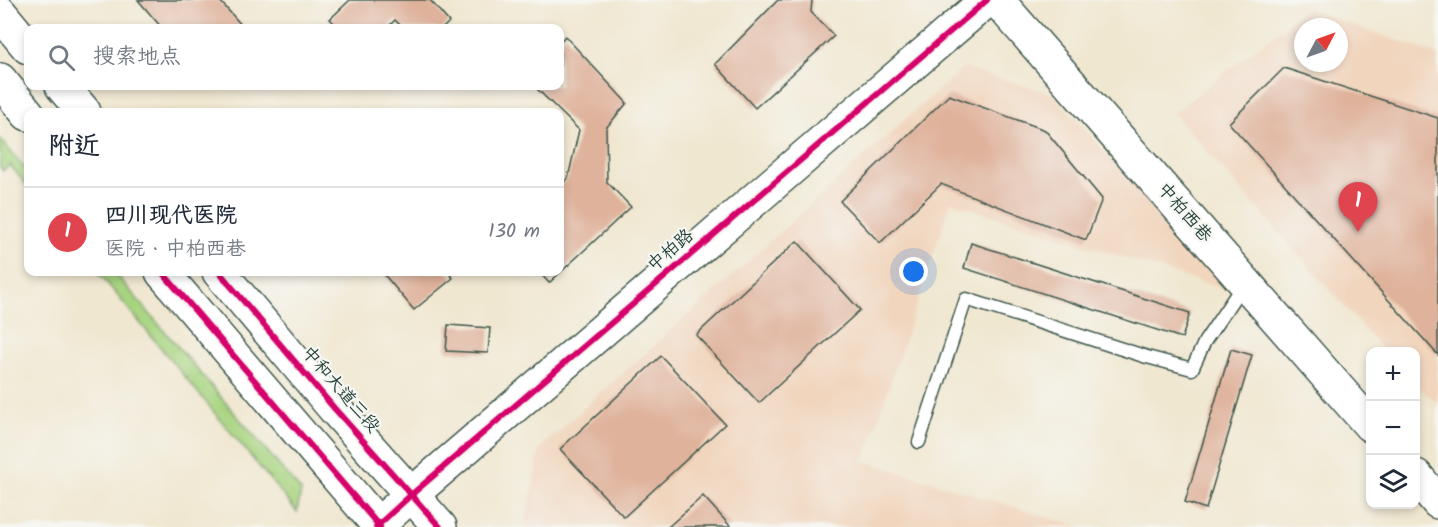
<!DOCTYPE html>
<html lang="zh">
<head>
<meta charset="utf-8">
<style>
	:root { --surface:#fff; --page:#f2f2f3; --text:#1f2937; --muted:#747a83; --line:#e0e1e3; --accent:#b5179e }
	body { margin:0; font-family:Kalam,"LXGW WenKai TC",sans-serif; background:var(--page); color:var(--text) }
	.controls { position:absolute; right:18px; bottom:18px; display:grid; overflow:hidden; border-radius:12px; box-shadow:0 3px 9px #0003 }
	.controls button { width:54px; height:54px; display:grid; place-items:center; padding:0; border:0; border-bottom:2px solid var(--line); background:var(--surface); color:var(--text); font:30px sans-serif }
	.compass { position:absolute; left:1294px; top:18px; width:54px; height:54px; border-radius:50%; background:var(--surface); box-shadow:0 3px 9px #0003; rotate:49deg }
	.you { position:absolute; left:914px; top:272px; width:21px; height:21px; margin:-15px; border:4px solid #fff; border-radius:50%; background:#1a73e8; box-shadow:0 0 0 9px #1a73e833 }
	.badge { display:grid; place-items:center; width:39px; height:39px; border-radius:50%; background:var(--accent); color:#fff; font-size:20px; font-weight:700 }
	.pin { position:absolute; translate:-50% -50px; filter:drop-shadow(0 2px 3px #0008) }
	.pin::after { content:''; position:absolute; top:32px; width:21px; height:18px; background:inherit; clip-path:polygon(0 0,100% 0,50% 100%) }
	.list { margin:0; padding:0; list-style:none }
	h2 { display:flex; justify-content:space-between; align-items:center; height:78px; margin:0; padding:0 24px; font-size:26px }
	h2 small { font-size:20px; font-weight:400; color:var(--muted) }
	.list li { display:grid; grid-template-columns:39px 1fr auto; gap:18px; align-items:center; box-sizing:border-box; height:90px; padding:0 24px; border-top:2px solid var(--line) }
	.list b { display:block; font-size:22px; white-space:nowrap }
	.list p { margin:0; font-size:20px; white-space:nowrap; color:var(--muted) }
	.list em { font-size:20px; font-style:normal; color:var(--muted) }
	.icon { flex:none; width:33px; height:33px; fill:none; stroke:currentColor; stroke-width:2; stroke-linecap:round; stroke-linejoin:round }
	.map { position:relative; flex:none; width:1438px; height:527px; overflow:hidden }
	.search { position:absolute; background:var(--surface); box-shadow:0 3px 9px #0003; left:24px; top:24px; width:540px; height:66px; display:flex; align-items:center; gap:15px; box-sizing:border-box; padding:0 21px; border-radius:12px; color:var(--muted); font-size:22px }
	.panel { position:absolute; background:var(--surface); box-shadow:0 3px 9px #0003; left:24px; top:108px; width:540px; height:168px; border-radius:12px }
	.map>svg:first-child { display:block }
</style>
</head>
<body>
<div class="map">
<svg width="1438" height="527" viewBox="0 0 1438 527">
	<rect width="100%" height="100%" fill="#f6f6f2"/>
	<filter id="ink" filterUnits="userSpaceOnUse"><feTurbulence type="fractalNoise" baseFrequency=".0167" numOctaves="2"/><feDisplacementMap in="SourceGraphic" scale="12" xChannelSelector="R" yChannelSelector="G"/><feConvolveMatrix kernelMatrix="1 2 1 2 8 2 1 2 1" color-interpolation-filters="sRGB"/></filter>
	<filter id="wash" filterUnits="userSpaceOnUse"><feTurbulence type="fractalNoise" baseFrequency=".008" numOctaves="4" result="noise"/><feDisplacementMap in="SourceGraphic" scale="24" xChannelSelector="R" yChannelSelector="G"/><feGaussianBlur stdDeviation="1.35" result="paint"/><feColorMatrix in="noise" values="0 0 0 0 0 0 0 0 0 0 0 0 0 0 0 0 0 1.4 0 .05"/><feComposite in="paint" operator="in"/></filter>
	<g filter="url(#wash)">
		<rect width="100%" height="100%" fill="#f0e7d0"/>
		<!-- built -->
		<g fill="#f1d5bd" fill-rule="evenodd">
			<path d="M 1307,9 L 1438,55 L 1438,403 L 1416,386 L 1416,352 L 1384,351 L 1173,113 ZM 1303,27 L 1339,27 L 1339,63 L 1303,63 Z"/>
			<path d="M 963,68 L 1053,94 L 1226,290 L 951,202 L 864,461 L 1080,527 L 525,527 L 540,448 Z"/>
		</g>
		<!-- green -->
		<g fill="#a8d480" stroke="#64885a" stroke-width="1.5">
			<path d="M 0,139 L 28,172 L 28,187 L 10,165 L 3,171 L 0,167 Z"/>
			<path d="M 98,272 L 114,272 L 301,491 L 297,512 Z"/>
		</g>
		<g id="blocks">
			<!-- building -->
			<g fill="#dfb29b">
				<path d="M 138,0 L 219,0 L 244,28 L 162,28 Z"/>
				<path d="M 350,0 L 430,0 L 449,22 L 443,28 L 403,28 L 395,20 L 387,28 L 339,28 L 330,19 Z"/>
				<path d="M 778,0 L 812,0 L 811,12 L 834,36 L 755,108 L 715,64 Z"/>
				<path d="M 565,36 L 627,103 L 606,128 L 607,182 L 631,207 L 549,283 L 539,272 L 560,272 L 560,186 L 568,178 L 579,130 L 534,86 L 560,86 L 560,42 Z"/>
				<path d="M 1284,68 L 1438,118 L 1438,355 L 1229,123 Z"/>
				<path d="M 949,95 L 1045,130 L 1102,199 L 1086,240 L 941,184 L 880,243 L 840,201 Z"/>
				<path d="M 797,241 L 860,310 L 759,403 L 696,335 Z"/>
				<path d="M 971,243 L 1190,313 L 1182,338 L 964,268 Z"/>
				<path d="M 382,272 L 448,272 L 453,278 L 414,310 Z"/>
				<path d="M 448,325 L 490,328 L 488,353 L 446,351 Z"/>
				<path d="M 1231,349 L 1252,355 L 1206,509 L 1185,502 Z"/>
				<path d="M 661,356 L 725,424 L 624,517 L 560,449 Z"/>
				<path d="M 703,496 L 731,527 L 668,527 Z"/>
			</g>
		</g>
	</g>
	<g filter="url(#ink)">
		<use href="#blocks" fill-opacity="0" stroke="#3e564b" stroke-width="1.5"/>
		<g fill="none" stroke-linecap="round" stroke-linejoin="round">
			<defs>
				<path id="lane" d="M 919,442 L 966,299 L 1147,357 L 1192,369 L 1205,341 L 1244,283"/>
				<g id="secondary">
					<path d="M 997,0 L 1370,425"/>
					<path d="M 0,13 L 28,47"/>
					<path d="M 0,80 L 28,114"/>
					<path d="M 62,86 L 84,112"/>
					<path d="M 162,272 L 380,527"/>
					<path d="M 219,272 L 334,408 L 440,527"/>
					<path d="M 1416,476 L 1438,502"/>
					<path d="M 376,527 L 411,495 L 987,0"/>
				</g>
			</defs>
			<!-- lane casing -->
			<use href="#lane" stroke="#3e564b" stroke-width="15"/>
			<!-- secondary casing -->
			<use href="#secondary" stroke="#3e564b" stroke-width="36"/>
			<!-- lane -->
			<use href="#lane" stroke="#fff" stroke-width="12"/>
			<!-- secondary -->
			<use href="#secondary" stroke="#fff" stroke-width="33"/>
			<defs>
				<g id="cycleway">
					<path d="M 162,272 L 380,527"/>
					<path d="M 219,272 L 334,408 L 440,527"/>
					<path d="M 376,527 L 411,495 L 987,0"/>
				</g>
			</defs>
			<!-- cycleway casing -->
			<use href="#cycleway" stroke="#f6f6f2" stroke-width="10"/>
			<!-- cycleway -->
			<use href="#cycleway" stroke="#d6006c" stroke-width="6"/>
		</g>
	</g>
	<g text-anchor="middle" dominant-baseline="central" stroke-width="4.5" stroke-linejoin="round" paint-order="stroke">
		<!-- street labels -->
		<g font-size="18" fill="#1f3d34" stroke="#f6f6f2">
			<text transform="translate(1184 213) rotate(49)">中柏西巷</text>
			<text transform="translate(671 251) rotate(-41)">中柏路</text>
			<text transform="translate(340 390) rotate(49)">中和大道三段</text>
		</g>
	</g>
</svg>
<div class="controls">
<button>+</button>
<button>−</button>
<button><svg class="icon" aria-label="layers" viewBox="0 0 24 24"><path d="M12 4l9 5-9 5-9-5zM3 14l9 5 9-5"/></svg></button>
</div>
<svg class="compass" viewBox="-18 -18 36 36"><path d="M0-13l5 13h-10z" fill="#e53935"/><path d="M0 13l5-13h-10z" fill="#747a83"/></svg>
<div class="you"></div>
<div class="pin badge" style="left:1358px;top:232px;background:#e0444e">1</div>
<div class="search"><svg class="icon" aria-label="search" viewBox="0 0 24 24"><circle cx="10" cy="10" r="6"/><path d="M15 15l6 6"/></svg>搜索地点</div>
<section class="panel">
<h2>附近<small></small></h2>
<ul class="list">
<li><span class="badge" style="background:#e0444e">1</span><div><b>四川现代医院</b><p>医院 · 中柏西巷</p></div><em>130 m</em></li>
</ul>
</section>
</div>
</body>
</html>
